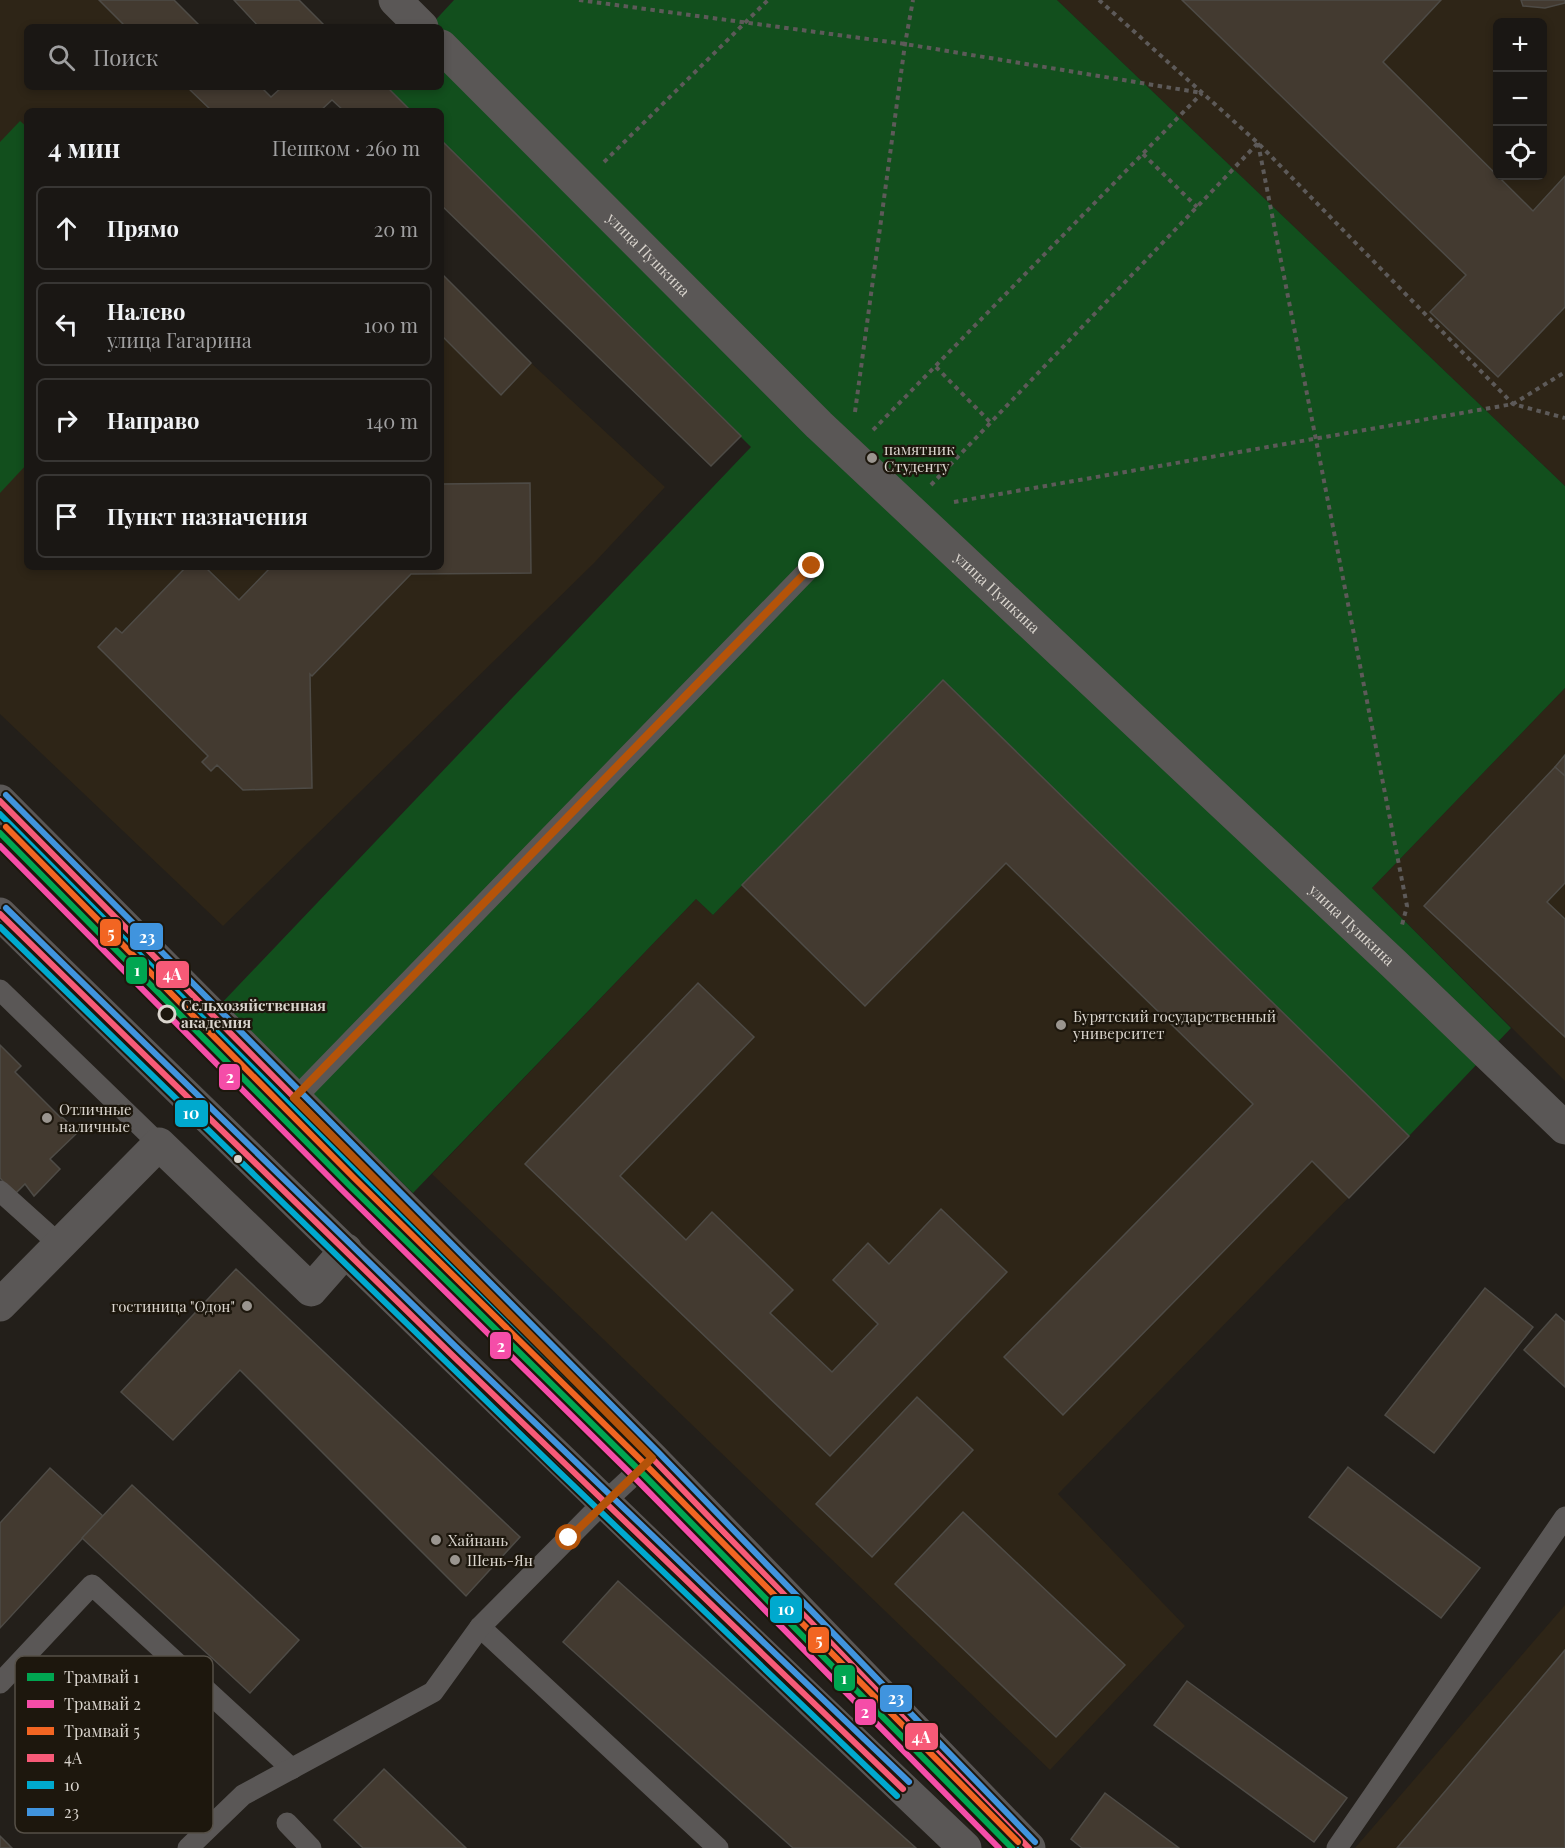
<!DOCTYPE html>
<html lang="ru">
<head>
<meta charset="utf-8">
<style>
	:root { --surface:#1a1714; --page:#272422; --text:#f1f3f6; --muted:#9f9fa0; --line:#383634 }
	body { margin:0; font-family:"Playfair Display",serif; background:var(--page); color:var(--text) }
	.controls { position:absolute; right:18px; top:18px; display:grid; overflow:hidden; border-radius:9px; box-shadow:0 3px 9px #0003 }
	.controls button { width:54px; height:54px; display:grid; place-items:center; padding:0; border:0; border-bottom:2px solid var(--line); background:var(--surface); color:var(--text); font:30px sans-serif }
	.stop { position:absolute; width:18px; height:18px; margin:-14px; border:4px solid #b45309; border-radius:50%; background:#fff }
	.stop.end { background:#b45309; border-color:#fff; box-shadow:0 2px 6px #0008 }
	.list { margin:0; padding:0; list-style:none }
	h2 { display:flex; justify-content:space-between; align-items:center; height:78px; margin:0; padding:0 24px; font-size:26px }
	h2 small { font-size:20px; font-weight:400; color:var(--muted) }
	.list li { display:grid; grid-template-columns:39px 1fr auto; gap:18px; align-items:center; box-sizing:border-box; height:84px; margin:0 12px 12px; padding:0 12px; border:2px solid var(--line); border-radius:9px }
	.list b { display:block; font-size:22px; white-space:nowrap }
	.list p { margin:0; font-size:20px; white-space:nowrap; color:var(--muted) }
	.list em { font-size:20px; font-style:normal; color:var(--muted) }
	.icon { flex:none; width:33px; height:33px; fill:none; stroke:currentColor; stroke-width:2; stroke-linecap:round; stroke-linejoin:round }
	.map { position:relative; flex:none; width:1565px; height:1848px; overflow:hidden }
	.search { position:absolute; background:var(--surface); box-shadow:0 3px 9px #0003; left:24px; top:24px; width:420px; height:66px; display:flex; align-items:center; gap:15px; box-sizing:border-box; padding:0 21px; border-radius:9px; color:var(--muted); font-size:22px }
	.panel { position:absolute; background:var(--surface); box-shadow:0 3px 9px #0003; left:24px; top:108px; width:420px; height:462px; border-radius:9px }
	.map>svg:first-child { display:block }
</style>
</head>
<body>
<div class="map">
<svg width="1565" height="1848" viewBox="0 0 1565 1848">
	<rect width="100%" height="100%" fill="#231f1a"/>
	<!-- built -->
	<g fill="#2e2517" fill-rule="evenodd">
		<path d="M 0,0 L 99,0 L 126,27 L 27,27 L 27,87 L 187,87 L 212,111 L 27,111 L 27,567 L 441,567 L 441,335 L 501,394 L 531,363 L 665,487 L 594,563 L 223,926 L 0,714 Z"/>
		<path d="M 1057,0 L 1565,0 L 1565,486 ZM 1498,22 L 1542,22 L 1542,176 L 1498,176 Z"/>
		<path d="M 943,680 L 1409,1136 L 1058,1494 L 1185,1626 L 1050,1770 L 432,1174 L 696,899 L 713,915 Z"/>
		<path d="M 1565,688 L 1565,1081 L 1372,888 Z"/>
		<path d="M 1565,1605 L 1565,1848 L 1355,1848 Z"/>
	</g>
	<!-- green -->
	<g fill="#124f1d">
		<path d="M 454,0 L 1057,0 L 1565,486 L 1565,688 L 1372,888 L 1511,1028 L 1409,1136 L 943,680 L 713,915 L 696,899 L 413,1193 L 218,1007 L 751,447 L 441,140 L 441,111 L 411,111 L 387,87 L 441,87 L 441,27 L 429,27 Z"/>
		<path d="M 20,121 L 27,127 L 27,464 L 0,493 L 0,142 Z"/>
	</g>
	<!-- building -->
	<g fill="#433a30" stroke="#4e4b46" stroke-width="1.5">
		<path d="M 99,0 L 174,0 L 201,27 L 126,27 Z"/>
		<path d="M 234,0 L 299,0 L 326,27 L 259,27 Z"/>
		<path d="M 1182,0 L 1441,0 L 1383,62 L 1533,211 L 1565,176 L 1565,307 L 1498,377 L 1430,312 L 1466,275 Z"/>
		<path d="M 1521,0 L 1565,0 L 1565,3 L 1545,8 L 1523,6 Z"/>
		<path d="M 187,87 L 261,87 L 271,97 L 282,87 L 387,87 L 411,111 L 344,111 L 332,100 L 320,111 L 212,111 Z"/>
		<path d="M 441,140 L 741,436 L 711,466 L 441,205 Z"/>
		<path d="M 441,273 L 531,363 L 501,395 L 441,335 Z"/>
		<path d="M 530,483 L 531,573 L 411,574 L 312,676 L 310,674 L 312,788 L 243,790 L 217,765 L 211,771 L 202,762 L 208,756 L 98,647 L 116,628 L 122,633 L 184,569 L 181,567 L 205,567 L 239,600 L 271,567 L 441,567 L 441,484 Z"/>
		<path d="M 943,680 L 1409,1136 L 1349,1198 L 1312,1161 L 1063,1415 L 1004,1357 L 1253,1104 L 1006,863 L 865,1006 L 742,885 Z"/>
		<path d="M 1565,755 L 1565,776 L 1555,767 Z"/>
		<path d="M 1555,767 L 1565,776 L 1565,883 L 1547,902 L 1565,919 L 1565,1037 L 1424,906 Z"/>
		<path d="M 698,983 L 754,1037 L 620,1176 L 686,1240 L 712,1212 L 793,1290 L 770,1313 L 832,1372 L 878,1324 L 833,1280 L 868,1243 L 889,1264 L 941,1209 L 1007,1272 L 830,1456 L 525,1164 Z"/>
		<path d="M 0,1045 L 21,1066 L 15,1072 L 61,1118 L 62,1117 L 78,1132 L 50,1159 L 60,1169 L 34,1196 L 25,1184 L 15,1194 L 0,1178 Z"/>
		<path d="M 236,1269 L 520,1537 L 466,1596 L 240,1370 L 173,1440 L 121,1392 Z"/>
		<path d="M 1485,1288 L 1533,1327 L 1434,1453 L 1385,1415 Z"/>
		<path d="M 1556,1314 L 1565,1322 L 1565,1387 L 1524,1350 Z"/>
		<path d="M 917,1397 L 973,1450 L 872,1557 L 816,1504 Z"/>
		<path d="M 1348,1467 L 1480,1568 L 1441,1618 L 1309,1517 Z"/>
		<path d="M 50,1468 L 103,1516 L 0,1628 L 0,1523 Z"/>
		<path d="M 132,1485 L 299,1640 L 250,1693 L 82,1538 Z"/>
		<path d="M 963,1512 L 1125,1665 L 1056,1737 L 895,1584 Z"/>
		<path d="M 618,1581 L 916,1848 L 793,1848 L 563,1642 Z"/>
		<path d="M 1565,1650 L 1565,1848 L 1397,1848 Z"/>
		<path d="M 1187,1681 L 1347,1798 L 1314,1842 L 1154,1725 Z"/>
		<path d="M 384,1769 L 466,1848 L 363,1848 L 334,1820 Z"/>
		<path d="M 1105,1793 L 1179,1848 L 1082,1848 L 1071,1839 Z"/>
		<path d="M 0,1836 L 12,1848 L 0,1848 Z"/>
	</g>
	<g fill="none" stroke-linecap="round" stroke-linejoin="round">
		<!-- path -->
		<g stroke="#5d5a59" stroke-width="4" stroke-dasharray="4.5 4.5" stroke-linecap="butt">
			<path d="M 579,0 L 905,44 L 1202,93"/>
			<path d="M 1099,0 L 1258,143 L 1513,404 L 1565,418"/>
			<path d="M 1258,143 L 1407,906 L 1402,925"/>
			<path d="M 1143,154 L 1197,207"/>
			<path d="M 604,162 L 768,0"/>
			<path d="M 936,367 L 990,422"/>
			<path d="M 855,412 L 905,44 L 913,0"/>
			<path d="M 873,430 L 1202,93"/>
			<path d="M 931,485 L 1258,143"/>
			<path d="M 954,502 L 1513,404 L 1565,372"/>
		</g>
		<!-- service -->
		<g stroke="#5a5756" stroke-width="21">
			<path d="M 0,990 L 159,1144"/>
			<path d="M 279,1115 L 812,566"/>
			<path d="M 0,1191 L 60,1245"/>
			<path d="M 480,1627 L 718,1848"/>
			<path d="M 0,1683 L 92,1585 L 292,1769"/>
			<path d="M 287,1823 L 311,1848"/>
			<path d="M 188,1848 L 243,1795 L 433,1692 L 480,1627 L 592,1514 L 652,1458"/>
			<path d="M 1337,1848 L 1565,1517"/>
		</g>
		<!-- minor -->
		<g stroke="#5a5756" stroke-width="33">
			<path d="M 395,0 L 422,27"/>
			<path id="s1" d="M 441,46 L 819,425 L 1393,963 L 1565,1128"/>
			<path d="M 0,1305 L 159,1144 L 311,1290 L 346,1250"/>
		</g>
		<!-- tertiary -->
		<g stroke="#5a5756" stroke-width="33">
			<path d="M 0,801 L 652,1458 L 1029,1848"/>
			<path d="M 0,914 C 320,1227 641,1540 965,1848"/>
		</g>
		<defs>
			<g id="bus-1">
				<path d="M 0,801 L 652,1458 L 1029,1848"/>
				<path d="M 0,914 L 450,1353 L 903,1789"/>
			</g>
			<g id="bus-2">
				<path d="M 0,814 L 646,1464 L 1016,1848"/>
				<path d="M 0,927 L 556,1469 L 897,1796"/>
			</g>
			<g id="bus-3">
				<path d="M 6,795 L 658,1452 L 1035,1842"/>
				<path d="M 6,908 L 456,1347 L 909,1782"/>
			</g>
		</defs>
		<!-- bus-1 casing -->
		<use href="#bus-1" stroke="#1d170d" stroke-width="10"/>
		<!-- bus-2 casing -->
		<use href="#bus-2" stroke="#1d170d" stroke-width="10"/>
		<!-- bus-3 casing -->
		<use href="#bus-3" stroke="#1d170d" stroke-width="10"/>
		<!-- bus-1 -->
		<use href="#bus-1" stroke="#f75a77" stroke-width="6"/>
		<!-- bus-2 -->
		<use href="#bus-2" stroke="#00a9ce" stroke-width="6"/>
		<!-- bus-3 -->
		<use href="#bus-3" stroke="#4094de" stroke-width="6"/>
		<defs>
			<path id="tram-1" d="M 0,833 L 349,1185 L 639,1470 L 1012,1848"/>
			<path id="tram-2" d="M 0,846 L 343,1191 L 633,1476 L 999,1848"/>
			<path id="tram-3" d="M 6,827 L 355,1179 L 645,1464 L 1018,1842"/>
		</defs>
		<!-- tram-1 casing -->
		<use href="#tram-1" stroke="#1d170d" stroke-width="10"/>
		<!-- tram-2 casing -->
		<use href="#tram-2" stroke="#1d170d" stroke-width="10"/>
		<!-- tram-3 casing -->
		<use href="#tram-3" stroke="#1d170d" stroke-width="10"/>
		<!-- tram-1 -->
		<use href="#tram-1" stroke="#00a651" stroke-width="6"/>
		<!-- tram-2 -->
		<use href="#tram-2" stroke="#f54da8" stroke-width="6"/>
		<!-- tram-3 -->
		<use href="#tram-3" stroke="#f26522" stroke-width="6"/>
	</g>
	<g fill="none" stroke-linecap="round" stroke-linejoin="round">
		<!-- route -->
		<path stroke="#b45309" stroke-width="8" d="M 569,1538 L 652,1458 L 294,1098 L 812,566"/>
	</g>
	<!-- markers -->
	<g fill="#9a958f" stroke="#1d170d" stroke-width="2">
		<circle cx="872" cy="458" r="6"/>
		<circle cx="1061" cy="1025" r="6"/>
		<circle cx="47" cy="1118" r="6"/>
		<circle cx="247" cy="1306" r="6"/>
		<circle cx="436" cy="1540" r="6"/>
		<circle cx="455" cy="1560" r="6"/>
	</g>
	<circle fill="#1d170d" stroke="#dad5ce" stroke-width="3" cx="167" cy="1014" r="8"/>
	<circle fill="#dad5ce" stroke="#1d170d" stroke-width="2" cx="238" cy="1159" r="5"/>
	<g text-anchor="middle" dominant-baseline="central" stroke-width="4.5" stroke-linejoin="round" paint-order="stroke">
		<!-- street labels -->
		<g font-size="15" fill="#dad5ce" stroke="#1d170d">
			<text stroke="none"><textPath href="#s1" startOffset="294">улица Пушкина</textPath></text>
			<text stroke="none"><textPath href="#s1" startOffset="780">улица Пушкина</textPath></text>
			<text stroke="none"><textPath href="#s1" startOffset="1266">улица Пушкина</textPath></text>
		</g>
		<!-- poi labels -->
		<g font-size="15" fill="#dad5ce" stroke="#1d170d" text-anchor="start">
			<text x="884" y="449">памятник<tspan x="884" dy="17">Студенту</tspan></text>
			<text x="1073" y="1016">Бурятский государственный<tspan x="1073" dy="17">университет</tspan></text>
			<text x="59" y="1109">Отличные<tspan x="59" dy="17">наличные</tspan></text>
			<text x="235" y="1306" text-anchor="end">гостиница "Одон"</text>
			<text x="448" y="1540">Хайнань</text>
			<text x="467" y="1560">Шень-Ян</text>
		</g>
		<!-- stop labels -->
		<g font-size="15" font-weight="bold" fill="#dad5ce" stroke="#1d170d" text-anchor="start">
			<text x="181" y="1005">Сельхозяйственная<tspan x="181" dy="17">академия</tspan></text>
		</g>
	</g>
	<!-- legend -->
	<rect x="15" y="1656" width="198" height="177" rx="9" fill="#1d170d" stroke="#565047" stroke-width="1.5"/>
	<rect x="27" y="1673" width="27" height="8" fill="#00a651"/>
	<rect x="27" y="1700" width="27" height="8" fill="#f54da8"/>
	<rect x="27" y="1727" width="27" height="8" fill="#f26522"/>
	<rect x="27" y="1754" width="27" height="8" fill="#f75a77"/>
	<rect x="27" y="1781" width="27" height="8" fill="#00a9ce"/>
	<rect x="27" y="1808" width="27" height="8" fill="#4094de"/>
	<g font-size="16" fill="#dad5ce">
		<text x="64" y="1683">Трамвай 1</text>
		<text x="64" y="1710">Трамвай 2</text>
		<text x="64" y="1737">Трамвай 5</text>
		<text x="64" y="1764">4А</text>
		<text x="64" y="1791">10</text>
		<text x="64" y="1818">23</text>
	</g>
	<g stroke="#1d170d" stroke-width="2">
		<rect x="99" y="918" width="23" height="29" rx="6" fill="#f26522"/>
		<rect x="129" y="922" width="35" height="29" rx="6" fill="#4094de"/>
		<rect x="125" y="956" width="23" height="29" rx="6" fill="#00a651"/>
		<rect x="155" y="960" width="35" height="29" rx="6" fill="#f75a77"/>
		<rect x="218" y="1063" width="23" height="28" rx="6" fill="#f54da8"/>
		<rect x="174" y="1099" width="35" height="29" rx="6" fill="#00a9ce"/>
		<rect x="489" y="1331" width="23" height="29" rx="6" fill="#f54da8"/>
		<rect x="769" y="1595" width="34" height="29" rx="6" fill="#00a9ce"/>
		<rect x="807" y="1626" width="23" height="28" rx="6" fill="#f26522"/>
		<rect x="833" y="1664" width="23" height="28" rx="6" fill="#00a651"/>
		<rect x="879" y="1684" width="34" height="29" rx="6" fill="#4094de"/>
		<rect x="854" y="1698" width="23" height="28" rx="6" fill="#f54da8"/>
		<rect x="904" y="1722" width="35" height="29" rx="6" fill="#f75a77"/>
	</g>
	<g font-size="16" text-anchor="middle" font-weight="bold" fill="#fff">
		<text x="111" y="939">5</text>
		<text x="147" y="943">23</text>
		<text x="137" y="976">1</text>
		<text x="172" y="980">4А</text>
		<text x="230" y="1083">2</text>
		<text x="191" y="1119">10</text>
		<text x="501" y="1352">2</text>
		<text x="786" y="1615">10</text>
		<text x="819" y="1646">5</text>
		<text x="844" y="1684">1</text>
		<text x="896" y="1704">23</text>
		<text x="865" y="1718">2</text>
		<text x="921" y="1743">4А</text>
	</g>
</svg>
<div class="controls">
<button>+</button>
<button>−</button>
<button><svg class="icon" aria-label="locate" viewBox="0 0 24 24"><circle cx="12" cy="12" r="6"/><path d="M12 2v4M12 18v4M2 12h4M18 12h4"/></svg></button>
</div>
<div class="stop" style="left:569px;top:1538px"></div>
<div class="stop end" style="left:812px;top:566px"></div>
<div class="search"><svg class="icon" aria-label="search" viewBox="0 0 24 24"><circle cx="10" cy="10" r="6"/><path d="M15 15l6 6"/></svg>Поиск</div>
<section class="panel">
<h2>4 мин<small>Пешком · 260 m</small></h2>
<ul class="list">
<li><svg class="icon" aria-label="ahead" viewBox="0 0 24 24"><path d="M12 20V5M6 11l6-6 6 6"/></svg><div><b>Прямо</b></div><em>20 m</em></li>
<li><svg class="icon" aria-label="left" viewBox="0 0 24 24"><path d="M17 20v-9H6M10 6l-5 5 5 5"/></svg><div><b>Налево</b><p>улица Гагарина</p></div><em>100 m</em></li>
<li><svg class="icon" aria-label="right" viewBox="0 0 24 24"><path d="M7 20v-9h11M14 6l5 5-5 5"/></svg><div><b>Направо</b></div><em>140 m</em></li>
<li><svg class="icon" aria-label="arrive" viewBox="0 0 24 24"><path d="M6 21V4h12l-3 4 3 4H6"/></svg><div><b>Пункт назначения</b></div></li>
</ul>
</section>
</div>
</body>
</html>
